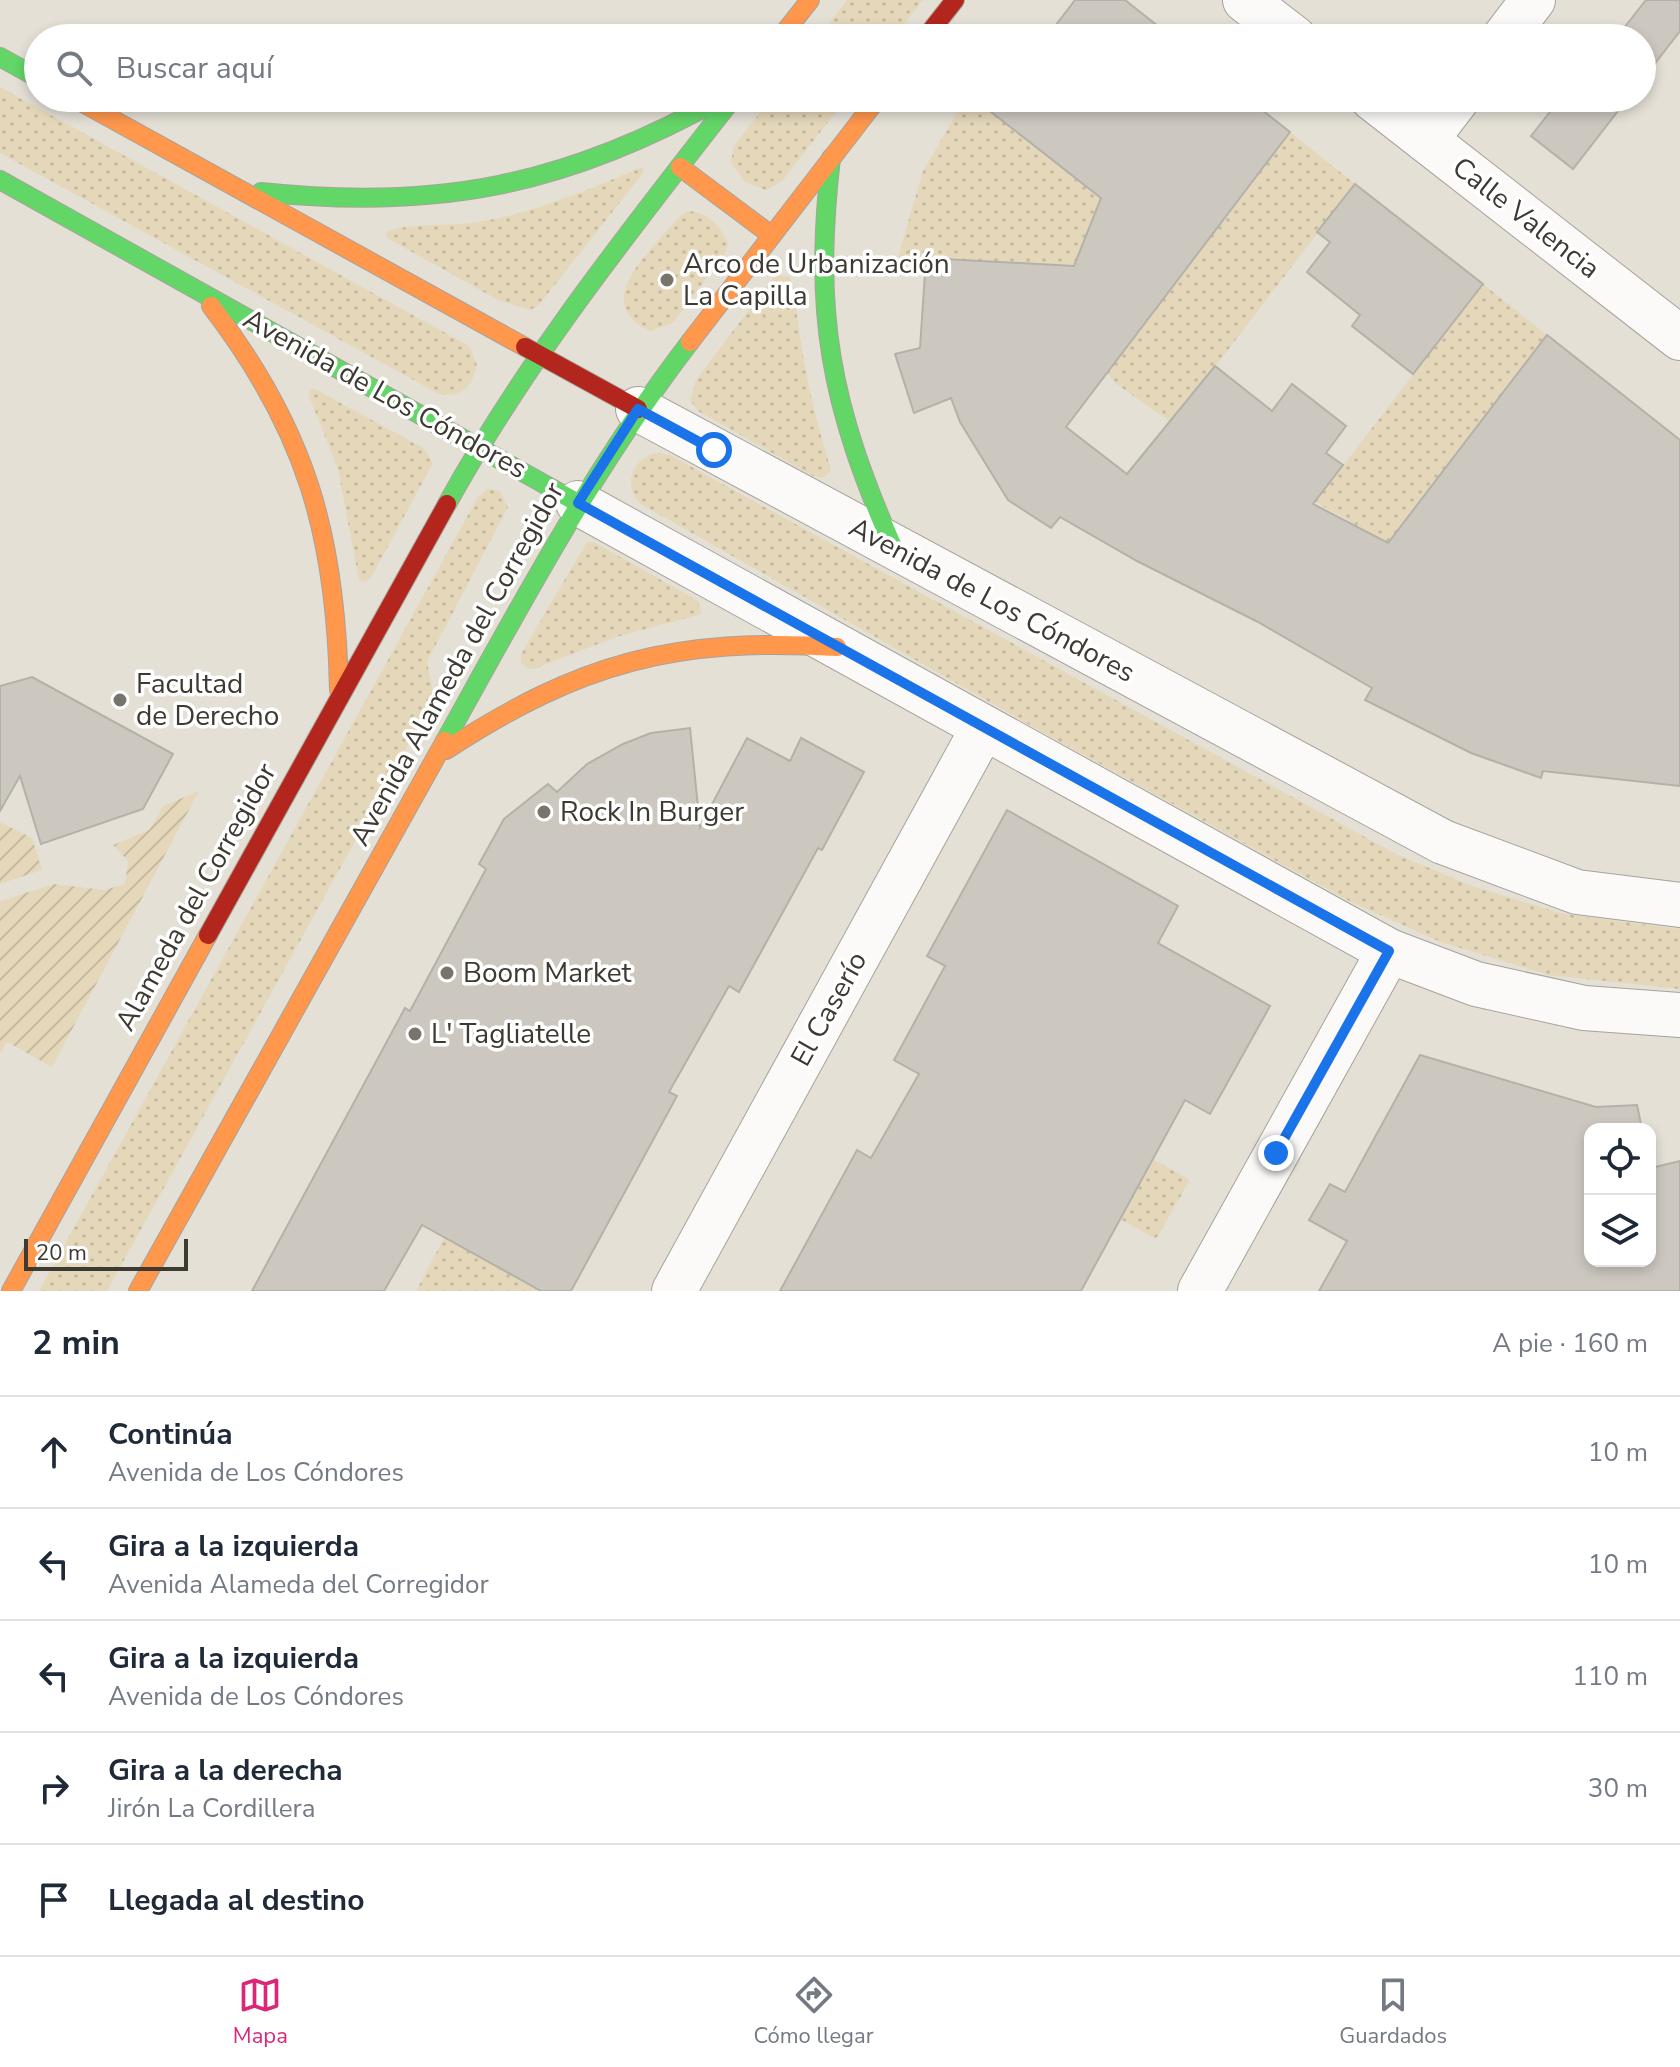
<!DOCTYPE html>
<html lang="es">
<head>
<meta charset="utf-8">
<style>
	:root { --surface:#fff; --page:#f6f6f7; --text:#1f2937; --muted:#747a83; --line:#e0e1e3; --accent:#db2777 }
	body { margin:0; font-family:"Nunito Sans",sans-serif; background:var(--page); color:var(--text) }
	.controls { position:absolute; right:24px; bottom:24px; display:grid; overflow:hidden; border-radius:16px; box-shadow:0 4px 12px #0003 }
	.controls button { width:72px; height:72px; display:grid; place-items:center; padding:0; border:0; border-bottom:2px solid var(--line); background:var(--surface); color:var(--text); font:40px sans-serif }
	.scale { position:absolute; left:24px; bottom:20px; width:164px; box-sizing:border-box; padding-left:8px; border:4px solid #3d3a32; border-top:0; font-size:22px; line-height:28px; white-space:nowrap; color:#3d3a32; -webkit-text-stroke:6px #fff; paint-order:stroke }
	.stop { position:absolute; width:24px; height:24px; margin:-18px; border:6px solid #1a73e8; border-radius:50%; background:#fff }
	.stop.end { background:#1a73e8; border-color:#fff; box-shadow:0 2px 8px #0008 }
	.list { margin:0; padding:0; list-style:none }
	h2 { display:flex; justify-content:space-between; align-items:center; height:104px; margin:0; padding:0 32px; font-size:34px }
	h2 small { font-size:26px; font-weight:400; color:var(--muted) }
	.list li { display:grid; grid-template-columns:52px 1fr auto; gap:24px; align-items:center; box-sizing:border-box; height:112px; padding:0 32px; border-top:2px solid var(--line) }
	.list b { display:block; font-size:30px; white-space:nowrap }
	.list p { margin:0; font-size:26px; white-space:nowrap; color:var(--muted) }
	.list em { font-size:26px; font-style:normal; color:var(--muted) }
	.icon { flex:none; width:44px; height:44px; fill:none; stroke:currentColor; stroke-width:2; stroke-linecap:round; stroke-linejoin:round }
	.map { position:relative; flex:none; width:1680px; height:1291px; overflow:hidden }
	.search { position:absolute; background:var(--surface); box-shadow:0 4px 12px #0003; left:24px; right:24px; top:24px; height:88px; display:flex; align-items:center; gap:20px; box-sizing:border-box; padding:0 28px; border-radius:44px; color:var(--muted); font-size:30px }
	.sheet { height:664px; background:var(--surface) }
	nav { display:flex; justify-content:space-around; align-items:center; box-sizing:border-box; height:112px; border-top:2px solid var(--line); background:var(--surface); font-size:22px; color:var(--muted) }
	nav a { display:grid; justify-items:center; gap:4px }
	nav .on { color:var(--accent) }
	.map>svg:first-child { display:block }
</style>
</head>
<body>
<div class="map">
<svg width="1680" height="1291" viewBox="0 0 1680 1291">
	<defs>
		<pattern id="grass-dots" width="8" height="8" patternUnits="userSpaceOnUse" patternTransform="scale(2)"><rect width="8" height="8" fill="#e5d8ba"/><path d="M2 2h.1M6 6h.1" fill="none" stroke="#c5baa0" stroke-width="1.8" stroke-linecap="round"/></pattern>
		<pattern id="garden-furrows" width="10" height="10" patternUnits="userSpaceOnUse" patternTransform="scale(2)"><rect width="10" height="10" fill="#e5d8ba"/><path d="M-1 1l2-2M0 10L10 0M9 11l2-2" fill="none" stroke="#c5baa0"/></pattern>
	</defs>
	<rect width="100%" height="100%" fill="#e4e0d6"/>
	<!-- grass -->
	<g fill="url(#grass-dots)">
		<path d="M 847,0 L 923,0 L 893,38 L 818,38 Z"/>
		<path d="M 0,87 L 469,346 L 477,365 C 472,386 462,398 439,394 L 0,153 Z"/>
		<path d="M 771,98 L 847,98 L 782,181 L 766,190 L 745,182 L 731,163 L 734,146 Z"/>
		<path d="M 966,98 L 973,98 L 1106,202 L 1091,222 L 1074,266 L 898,257 L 923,171 Z"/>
		<path d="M 1290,132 L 1355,184 L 1172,423 L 1115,383 L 1107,372 Z"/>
		<path d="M 642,167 L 644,172 L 538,306 L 529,310 L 498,300 L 387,238 L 386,233 C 398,223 452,226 471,223 C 531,215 587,190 642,167 Z"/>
		<path d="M 688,211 C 710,213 719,225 728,243 L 726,252 L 673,323 L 650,331 C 587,302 654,248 680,216 Z"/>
		<path d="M 781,275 L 790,278 L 794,287 C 800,351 812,409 831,470 L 823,478 L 813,476 L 698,411 L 690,400 L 696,380 L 773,278 Z"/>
		<path d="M 1483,284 L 1547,335 L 1388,543 L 1315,502 Z"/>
		<path d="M 310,389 L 315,389 L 423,448 L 433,463 L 372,576 L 366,582 L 359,580 L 338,469 L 309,396 Z"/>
		<path d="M 656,453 L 670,455 L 1396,854 L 1472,886 L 1564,914 L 1680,929 L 1680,989 L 1549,975 L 1441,942 L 1351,902 L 1042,732 L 641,504 C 622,486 632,459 656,453 Z"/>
		<path d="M 487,489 L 500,491 L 508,507 L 427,662 L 434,698 L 107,1291 L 39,1291 L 478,497 Z"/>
		<path d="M 587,542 L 594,542 L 698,601 L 702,614 L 616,637 L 534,669 L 527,668 L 521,662 L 521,654 Z"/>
		<path d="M 1040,1096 L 1190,1180 L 1156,1239 L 1007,1156 Z"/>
		<path d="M 444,1238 L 541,1291 L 416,1291 Z"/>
	</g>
	<!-- garden -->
	<g fill="url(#garden-furrows)">
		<path d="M 199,791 L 52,1067 L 7,1042 L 0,1054 L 0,901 L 54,884 L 105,890 L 125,884 L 128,861 L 113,845 L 149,830 L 163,806 Z"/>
		<path d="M 0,822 L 32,838 L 42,870 L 0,884 Z"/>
	</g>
	<!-- building -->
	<g fill="#ccc8c0" stroke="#b4b1a9" stroke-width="2">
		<path d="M 1075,0 L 1125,0 L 1173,38 L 1046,38 Z"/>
		<path d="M 1646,0 L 1680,0 L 1680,31 L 1642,80 L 1642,38 L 1616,38 Z"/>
		<path d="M 1000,98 L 1247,98 L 1290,132 L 1066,427 L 1127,474 L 1215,366 L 1272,411 L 1292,384 L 1346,426 L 1326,453 L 1343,465 L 1313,504 L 1388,543 L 1547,335 L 1680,440 L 1680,786 L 1543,771 L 1541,778 L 1471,753 L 1365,700 L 1372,688 L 1258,622 L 1137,561 L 1060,517 L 1051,528 L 1008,500 L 960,422 L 951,398 L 914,413 L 895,354 L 920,348 L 926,258 L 1074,266 L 1101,198 L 990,111 Z"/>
		<path d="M 1561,98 L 1628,98 L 1573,169 L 1531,136 Z"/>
		<path d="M 1355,184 L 1483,284 L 1413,374 L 1352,326 L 1360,315 L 1307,272 L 1330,242 L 1317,232 Z"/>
		<path d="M 32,677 L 173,754 L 143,809 L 41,844 L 20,776 L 0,811 L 0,686 Z"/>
		<path d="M 690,728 L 700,827 L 747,738 L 790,761 L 801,738 L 864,772 L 822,850 L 818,848 L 739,992 L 729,986 L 669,1092 L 677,1096 L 571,1291 L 541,1291 L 422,1225 L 384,1291 L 252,1291 L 405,1008 L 410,1011 L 486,869 L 479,864 L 504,819 L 548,784 L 557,792 L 587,764 L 623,744 L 651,733 Z"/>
		<path d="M 1007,810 L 1178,906 L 1158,943 L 1270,1006 L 1210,1114 L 1185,1100 L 1081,1291 L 780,1291 L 857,1150 L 871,1158 L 919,1074 L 894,1060 L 945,966 L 927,956 Z"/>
		<path d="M 1420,1055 L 1596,1107 L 1637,1105 L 1642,1129 L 1590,1129 L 1590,1261 L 1650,1261 L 1650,1162 L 1651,1168 L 1680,1161 L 1680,1291 L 1319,1291 L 1347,1241 L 1309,1220 L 1330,1184 L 1345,1192 Z"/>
	</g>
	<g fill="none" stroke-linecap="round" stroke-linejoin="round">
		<defs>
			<g id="street">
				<path d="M 1245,0 L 1294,38"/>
				<path d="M 1504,38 L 1533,0"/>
				<path d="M 1372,98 L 1680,338"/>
				<path d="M 1426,140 L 1458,98"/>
				<path d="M 638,409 L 1443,842 L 1577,892 L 1680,905"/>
				<path d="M 578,503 L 1389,951 L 1476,984 L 1584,1008 L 1680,1015"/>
				<path d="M 674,1291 L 983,728"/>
				<path d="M 1200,1291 L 1389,951"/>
			</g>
			<g id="fast">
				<path d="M 0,57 L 38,78"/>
				<path d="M 831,158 C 813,314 830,404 893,547"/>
				<path d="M 0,180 L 578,503"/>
				<path d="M 261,192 C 438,211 567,185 722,98"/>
				<path d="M 447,504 C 527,359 632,228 733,98"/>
				<path d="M 445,741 C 521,604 594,467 690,342"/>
			</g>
			<g id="slow">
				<path d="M 780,38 L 810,0"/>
				<path d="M 74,98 L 525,347"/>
				<path d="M 680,167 L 771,235"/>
				<path d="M 211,306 C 306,430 336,535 339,690"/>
				<path d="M 690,342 L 878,98"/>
				<path d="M 446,750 C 581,662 676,637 837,647"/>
				<path d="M 11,1291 L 208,935"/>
				<path d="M 138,1291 L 445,741"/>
			</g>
			<g id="jam">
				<path d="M 925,38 L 955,0"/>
				<path d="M 525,347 L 638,409"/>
				<path d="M 208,935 L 447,504"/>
			</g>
		</defs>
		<!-- street casing -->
		<use href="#street" stroke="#a6a39b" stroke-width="46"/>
		<!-- fast casing -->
		<use href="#fast" stroke="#a6a39b" stroke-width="20"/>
		<!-- slow casing -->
		<use href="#slow" stroke="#a6a39b" stroke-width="20"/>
		<!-- jam casing -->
		<use href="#jam" stroke="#a6a39b" stroke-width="20"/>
		<!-- street -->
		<use href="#street" stroke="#fbfaf9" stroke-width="44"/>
		<!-- fast -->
		<use href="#fast" stroke="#63d668" stroke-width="18"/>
		<!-- slow -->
		<use href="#slow" stroke="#ff974d" stroke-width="18"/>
		<!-- jam -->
		<use href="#jam" stroke="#b3261e" stroke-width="18"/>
	</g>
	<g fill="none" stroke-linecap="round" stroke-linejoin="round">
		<!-- route -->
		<path stroke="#1a73e8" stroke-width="10" d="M 714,450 L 638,409 L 578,503 L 1389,951 L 1276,1153"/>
	</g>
	<!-- markers -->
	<g fill="#77746b" stroke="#fff" stroke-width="3">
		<circle cx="667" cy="280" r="8"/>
		<circle cx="120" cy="700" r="8"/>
		<circle cx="544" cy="812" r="8"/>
		<circle cx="447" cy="973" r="8"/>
		<circle cx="415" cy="1034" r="8"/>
	</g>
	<g text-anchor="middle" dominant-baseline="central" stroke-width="7" stroke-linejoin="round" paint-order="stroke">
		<!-- street labels -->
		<g font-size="28" fill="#3d3a32" stroke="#fff">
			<text transform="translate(1526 218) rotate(38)">Calle Valencia</text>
			<text transform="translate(385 394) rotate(29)">Avenida de Los Cóndores</text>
			<text transform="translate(992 600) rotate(28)">Avenida de Los Cóndores</text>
			<text transform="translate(457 664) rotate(-61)">Avenida Alameda del Corregidor</text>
			<text transform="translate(196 897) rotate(-61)">Alameda del Corregidor</text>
			<text transform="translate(829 1009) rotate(-61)">El Caserío</text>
		</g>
		<!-- poi labels -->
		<g font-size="28" fill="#3d3a32" stroke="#fff" text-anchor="start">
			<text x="683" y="264">Arco de Urbanización<tspan x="683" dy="32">La Capilla</tspan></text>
			<text x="136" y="684">Facultad<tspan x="136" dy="32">de Derecho</tspan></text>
			<text x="560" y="812">Rock In Burger</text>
			<text x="463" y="973">Boom Market</text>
			<text x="431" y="1034">L' Tagliatelle</text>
		</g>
	</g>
</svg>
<div class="controls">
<button><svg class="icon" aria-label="locate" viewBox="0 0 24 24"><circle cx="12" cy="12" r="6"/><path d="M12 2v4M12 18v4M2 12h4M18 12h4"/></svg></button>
<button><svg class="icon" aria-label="layers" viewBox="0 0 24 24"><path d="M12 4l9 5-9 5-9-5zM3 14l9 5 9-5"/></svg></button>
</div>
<div class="scale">20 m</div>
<div class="stop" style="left:714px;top:450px"></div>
<div class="stop end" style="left:1276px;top:1153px"></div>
<div class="search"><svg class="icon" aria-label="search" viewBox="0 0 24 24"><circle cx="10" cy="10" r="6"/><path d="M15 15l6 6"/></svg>Buscar aquí</div>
</div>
<section class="sheet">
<h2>2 min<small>A pie · 160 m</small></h2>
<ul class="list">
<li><svg class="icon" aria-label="ahead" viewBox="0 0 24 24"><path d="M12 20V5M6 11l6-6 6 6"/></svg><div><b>Continúa</b><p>Avenida de Los Cóndores</p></div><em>10 m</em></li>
<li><svg class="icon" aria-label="left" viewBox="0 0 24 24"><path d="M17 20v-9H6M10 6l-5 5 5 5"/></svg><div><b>Gira a la izquierda</b><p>Avenida Alameda del Corregidor</p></div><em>10 m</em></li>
<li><svg class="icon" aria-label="left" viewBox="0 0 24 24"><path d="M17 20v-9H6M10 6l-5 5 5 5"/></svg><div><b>Gira a la izquierda</b><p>Avenida de Los Cóndores</p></div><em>110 m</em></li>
<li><svg class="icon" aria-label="right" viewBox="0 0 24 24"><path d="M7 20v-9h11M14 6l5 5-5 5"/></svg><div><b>Gira a la derecha</b><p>Jirón La Cordillera</p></div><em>30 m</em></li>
<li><svg class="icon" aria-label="arrive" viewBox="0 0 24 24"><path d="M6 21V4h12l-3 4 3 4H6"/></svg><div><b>Llegada al destino</b></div></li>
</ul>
</section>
<nav>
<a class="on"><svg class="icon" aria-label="map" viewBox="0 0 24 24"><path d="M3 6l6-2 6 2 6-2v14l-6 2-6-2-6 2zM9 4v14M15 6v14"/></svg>Mapa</a>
<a><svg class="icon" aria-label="directions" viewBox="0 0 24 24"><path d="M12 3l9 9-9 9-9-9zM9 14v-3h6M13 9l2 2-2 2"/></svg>Cómo llegar</a>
<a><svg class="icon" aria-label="saved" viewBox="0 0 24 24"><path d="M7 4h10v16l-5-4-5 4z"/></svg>Guardados</a>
</nav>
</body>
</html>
